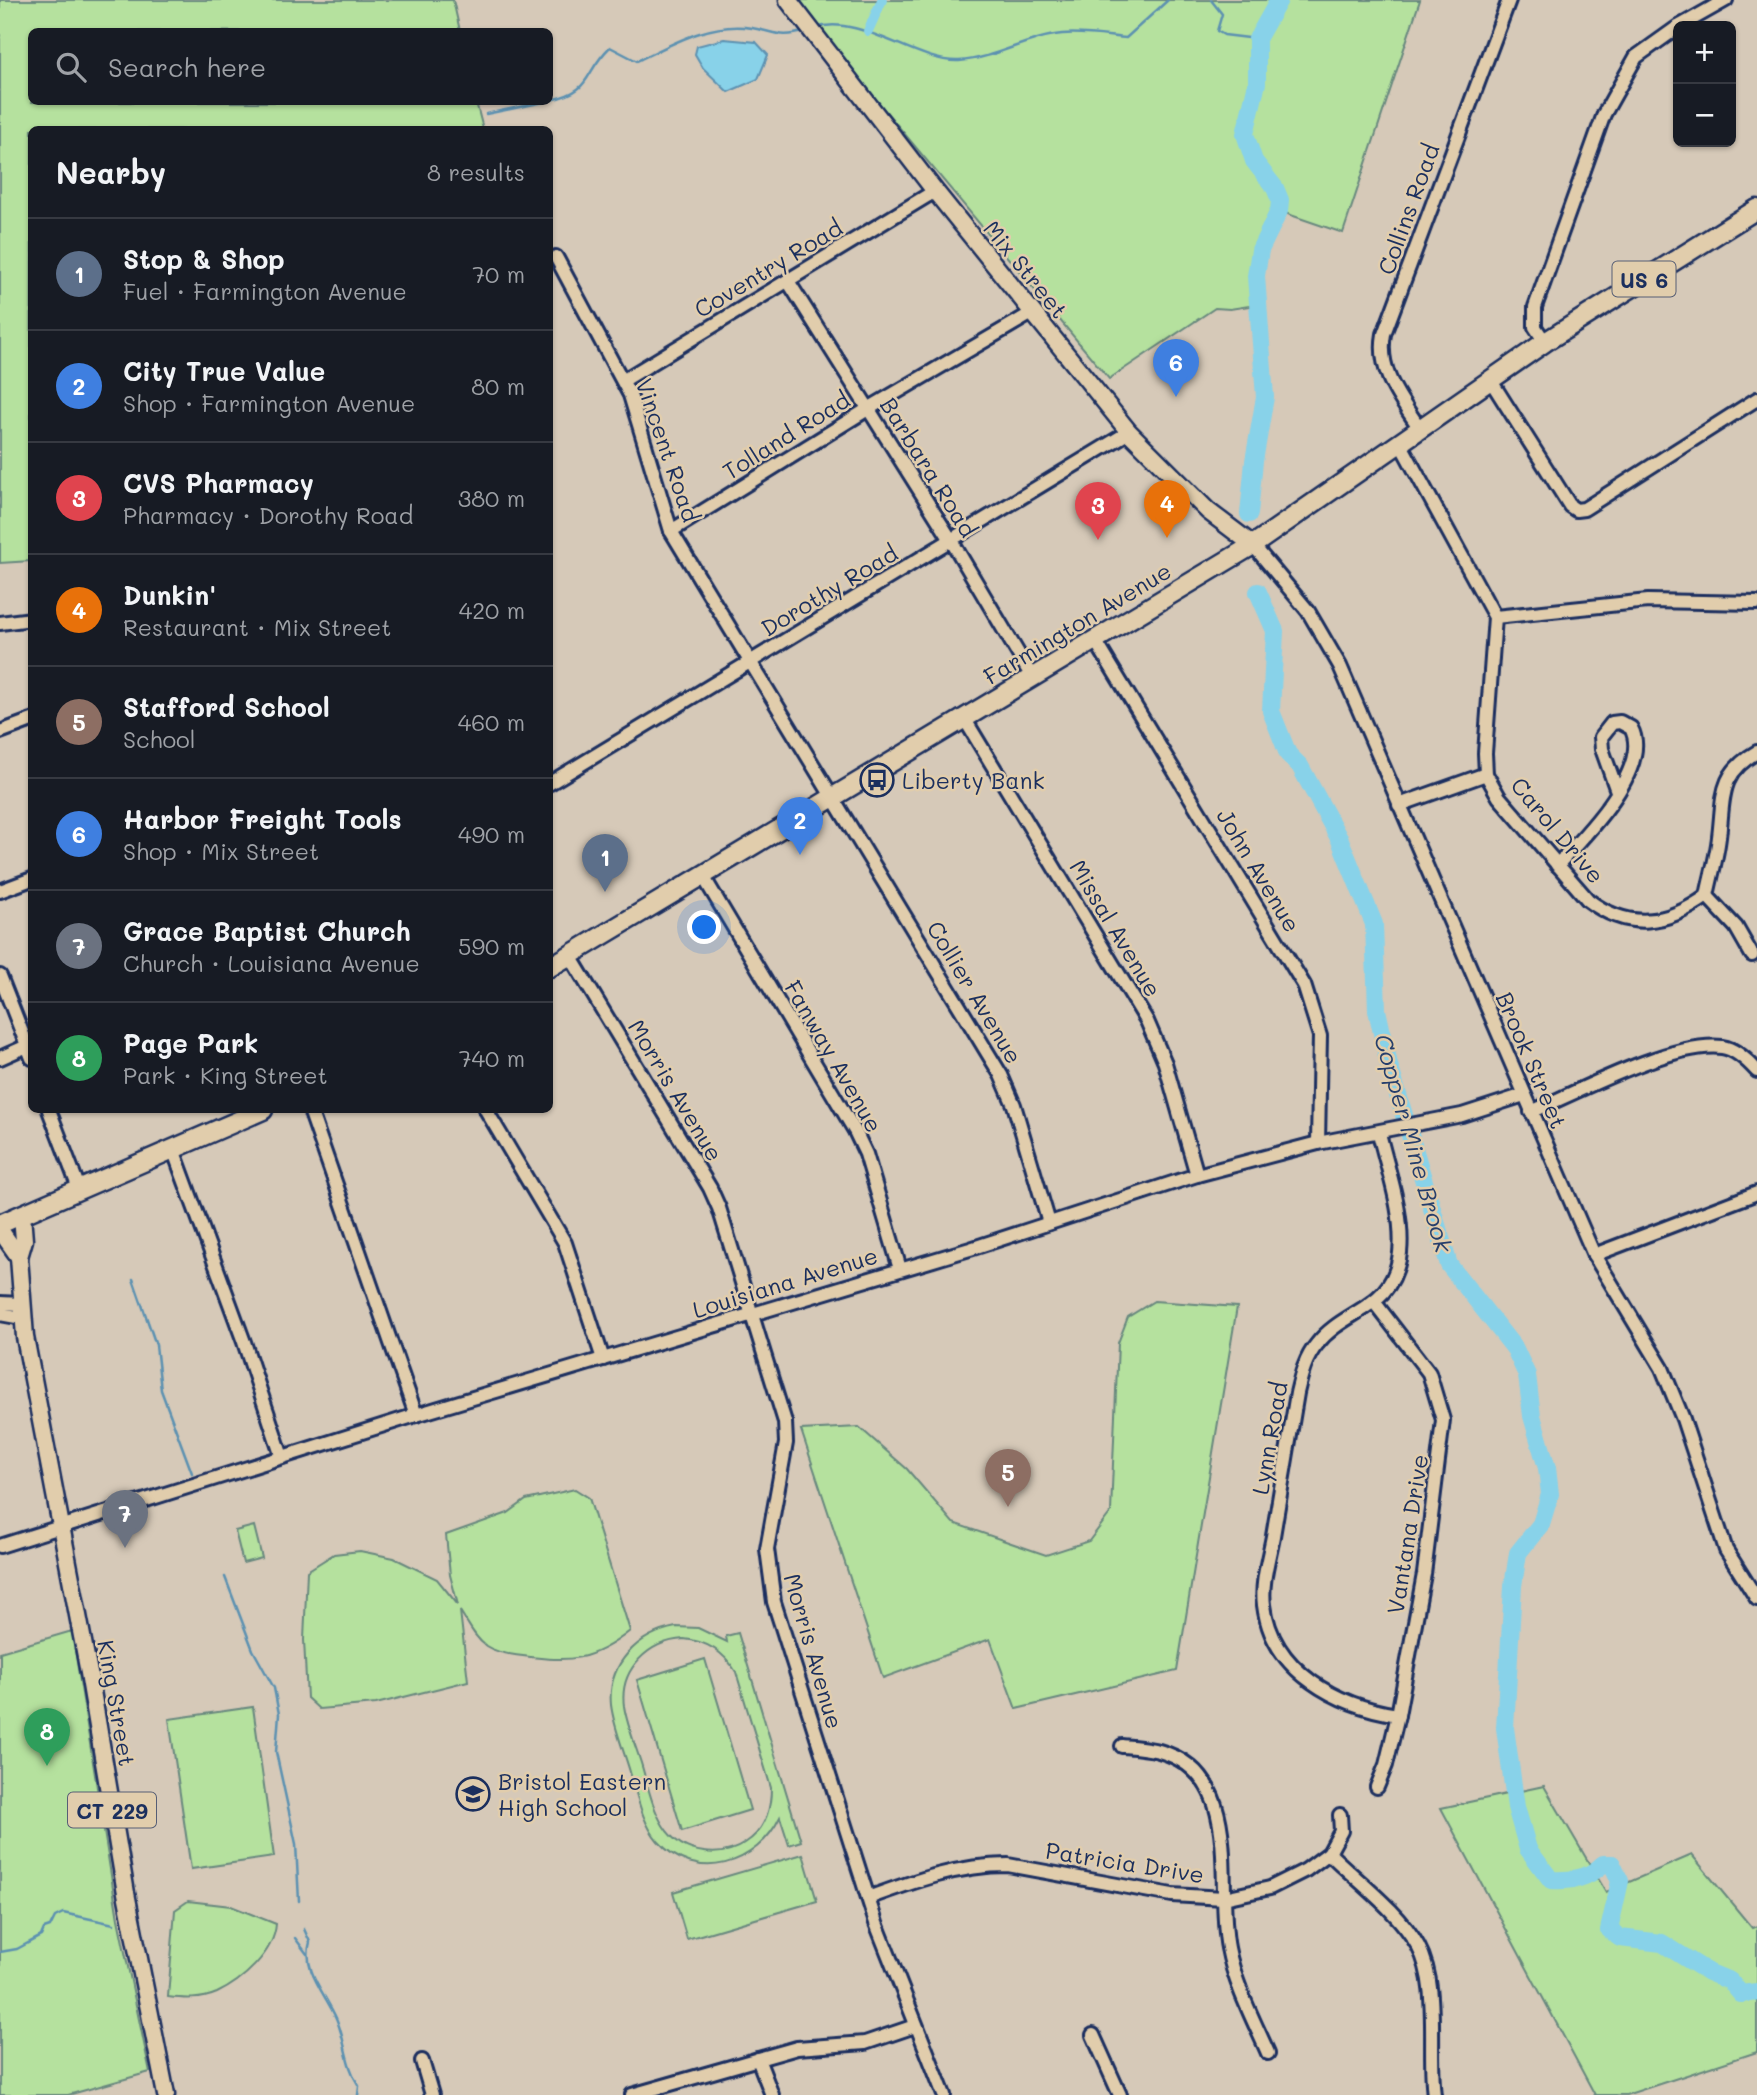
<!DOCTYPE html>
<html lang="en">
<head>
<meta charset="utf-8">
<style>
	:root { --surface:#171b24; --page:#20242c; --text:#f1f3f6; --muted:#9ea1a6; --line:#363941; --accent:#7c3aed }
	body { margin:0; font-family:Mali,sans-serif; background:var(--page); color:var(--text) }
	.controls { position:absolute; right:21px; top:21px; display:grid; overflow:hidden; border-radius:10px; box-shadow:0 2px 5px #0004 }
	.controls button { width:63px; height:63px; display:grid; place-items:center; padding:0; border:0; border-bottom:2px solid var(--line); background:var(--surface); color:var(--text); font:35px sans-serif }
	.you { position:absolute; left:705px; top:928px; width:24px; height:24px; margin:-18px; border:5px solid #fff; border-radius:50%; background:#1a73e8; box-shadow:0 0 0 10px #1a73e833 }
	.badge { display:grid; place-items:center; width:46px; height:46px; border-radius:50%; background:var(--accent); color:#fff; font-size:23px; font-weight:700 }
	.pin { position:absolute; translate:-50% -58px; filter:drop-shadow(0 2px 4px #0008) }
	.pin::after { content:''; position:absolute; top:37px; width:24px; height:21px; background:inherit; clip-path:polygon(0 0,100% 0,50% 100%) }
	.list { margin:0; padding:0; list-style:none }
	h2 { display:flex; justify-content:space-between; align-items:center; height:91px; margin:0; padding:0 28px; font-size:30px }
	h2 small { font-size:23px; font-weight:400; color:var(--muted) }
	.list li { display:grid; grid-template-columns:46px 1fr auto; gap:21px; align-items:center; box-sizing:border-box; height:112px; padding:0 28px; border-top:2px solid var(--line) }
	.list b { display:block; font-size:26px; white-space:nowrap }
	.list p { margin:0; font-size:23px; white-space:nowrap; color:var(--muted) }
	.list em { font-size:23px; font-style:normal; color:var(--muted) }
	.icon { flex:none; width:38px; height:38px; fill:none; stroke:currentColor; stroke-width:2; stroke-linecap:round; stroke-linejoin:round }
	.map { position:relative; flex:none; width:1757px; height:2095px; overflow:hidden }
	.search { position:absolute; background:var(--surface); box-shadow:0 2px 5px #0004; left:28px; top:28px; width:525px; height:77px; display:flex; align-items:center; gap:18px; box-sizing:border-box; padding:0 24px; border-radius:10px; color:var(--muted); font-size:26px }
	.panel { position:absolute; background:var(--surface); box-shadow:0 2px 5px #0004; left:28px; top:126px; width:525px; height:987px; border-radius:10px }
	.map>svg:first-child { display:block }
</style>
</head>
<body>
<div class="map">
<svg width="1757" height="2095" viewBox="0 0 1757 2095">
	<rect width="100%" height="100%" fill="#d6c9b8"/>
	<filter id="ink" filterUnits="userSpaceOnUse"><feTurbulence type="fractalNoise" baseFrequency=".0143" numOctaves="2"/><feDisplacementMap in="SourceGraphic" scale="14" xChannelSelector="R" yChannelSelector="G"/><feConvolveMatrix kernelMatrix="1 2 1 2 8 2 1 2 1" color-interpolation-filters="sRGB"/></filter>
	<g filter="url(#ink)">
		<!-- green -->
		<g fill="#b5e19e" stroke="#68887e" stroke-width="2" fill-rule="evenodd">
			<path d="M 0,0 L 453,0 L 460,31 L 32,32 L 32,102 L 476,102 L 483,129 L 32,130 L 31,561 L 0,563 Z"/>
			<path d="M 793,0 L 1420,0 L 1343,233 L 1279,211 L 1260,250 L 1256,305 L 1230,309 L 1215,308 L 1109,379 Z"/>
			<path d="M 1154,1301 L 1237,1307 L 1177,1671 L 1016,1709 L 990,1639 L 883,1678 L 801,1430 L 859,1427 L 907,1469 L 953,1523 L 1046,1555 L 1089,1541 L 1111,1512 L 1118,1343 L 1128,1317 Z"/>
			<path d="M 575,1489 L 589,1498 L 630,1631 C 591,1662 570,1662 523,1656 C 512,1655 495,1652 486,1646 C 474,1637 468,1623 460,1611 L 468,1681 L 376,1704 L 319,1709 L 307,1698 L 304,1640 L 307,1571 L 334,1554 L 360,1551 L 394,1558 L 437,1579 L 458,1605 L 450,1575 L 446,1535 L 508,1513 L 526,1500 Z"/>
			<path d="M 254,1526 L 262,1558 L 243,1563 L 235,1531 Z"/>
			<path d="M 676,1627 L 698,1628 L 727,1642 L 726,1636 L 738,1633 L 801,1841 L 789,1845 L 780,1817 C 758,1864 696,1885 658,1841 C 642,1823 637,1795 630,1772 C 624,1751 614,1728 611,1705 C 607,1664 638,1634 676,1627 ZM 684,1639 C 707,1641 724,1652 736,1672 L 771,1788 C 771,1810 764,1831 745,1843 C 733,1851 718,1854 704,1852 C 658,1846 652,1799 641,1763 C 635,1744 627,1725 624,1706 C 619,1669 649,1641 684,1639 Z"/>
			<path d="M 72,1631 L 118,1919 L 150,2072 L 68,2095 L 0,2095 L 0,1652 Z"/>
			<path d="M 705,1659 L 750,1810 L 682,1831 L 637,1680 Z"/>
			<path d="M 253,1707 L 274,1857 L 191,1869 L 169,1719 Z"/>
			<path d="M 1544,1786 L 1606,1892 L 1692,1855 L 1752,1928 L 1757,1926 L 1757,2052 L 1626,2095 L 1595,2095 L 1441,1808 Z"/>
			<path d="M 803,1854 L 817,1901 L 687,1939 L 673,1892 Z"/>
			<path d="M 188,1901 L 231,1906 L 276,1924 C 274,1953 242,1981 217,1993 C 201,2000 184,1999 168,1997 L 175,1910 Z"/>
		</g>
		<!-- water -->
		<path fill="#88d2e9" stroke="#5c91b1" stroke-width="2" d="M 724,39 L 756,42 L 768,55 L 758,79 L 728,92 L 703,68 L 695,54 L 697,46 Z"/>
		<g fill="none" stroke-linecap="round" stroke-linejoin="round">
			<!-- stream -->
			<g stroke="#5c91b1" stroke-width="2.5">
				<path d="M 1211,0 L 1222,14 L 1217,31 L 1224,35 L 1257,39"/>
				<path d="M 815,28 C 860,13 916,63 959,61 C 994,59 1028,37 1062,34 C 1083,32 1106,36 1126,38 L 1168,0"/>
				<path d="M 550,100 C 594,91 582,74 610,47 L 637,61 C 672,44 711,21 752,28 C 776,32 780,39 806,31"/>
				<path d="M 486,114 L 544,102"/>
				<path d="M 133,1279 L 156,1345 L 161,1390 L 192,1473"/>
				<path d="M 225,1577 L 253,1650 L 274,1688 L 279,1714 L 276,1752 L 296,1844 L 299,1901"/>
				<path d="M 304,1929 L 310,1942 C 302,1970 325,1993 336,2018 C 346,2041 345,2065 359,2086 L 358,2095"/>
				<path d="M 295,1938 L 307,1954"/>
				<path d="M 0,1952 L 17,1949 L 41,1936 L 44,1929 L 50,1927 L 55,1917 L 63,1913 L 114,1924"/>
			</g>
			<!-- canal -->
			<path stroke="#88d2e9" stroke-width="10" d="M 868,31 L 882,0"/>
			<!-- river -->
			<g stroke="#88d2e9" stroke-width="18">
				<path d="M 1249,514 L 1254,461 L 1265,397 L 1256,276 L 1260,250 L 1279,211 L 1280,200 L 1275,188 L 1254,161 L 1245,134 L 1257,83 L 1257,39 L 1279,0"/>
				<path d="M 1258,592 L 1275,631 L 1271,711 L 1288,754 L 1300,766 L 1340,840 L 1374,924 L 1377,1010 L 1389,1065 L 1449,1265 L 1515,1349 L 1527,1375 L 1532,1416 L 1547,1468 L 1550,1494 L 1541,1524 L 1518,1553 L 1513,1586 L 1505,1728 L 1516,1807 L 1528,1849 L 1551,1880 C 1571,1881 1588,1879 1603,1864 L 1612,1864 L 1620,1881 L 1609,1930 L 1620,1938 L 1662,1943 L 1708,1972 L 1730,1981 L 1741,1994 L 1757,1992"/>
			</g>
			<defs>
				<g id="minor">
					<path d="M 1680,26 L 1726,0"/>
					<path d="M 556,257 L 630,395 L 671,531 L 1001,1075 L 1014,1105 L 1049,1223"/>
					<path d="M 788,281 L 951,540 L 1032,677"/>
					<path d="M 1545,342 L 1535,327 L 1535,307 L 1604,114 L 1636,57 L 1678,27"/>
					<path d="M 624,380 L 935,191"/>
					<path d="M 1491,381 L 1570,506 L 1576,510 L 1584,509 L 1757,399"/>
					<path d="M 1420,429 C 1401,399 1377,372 1384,334 L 1509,0"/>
					<path d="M 1400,443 L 1495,617 L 1485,753 L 1486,774 L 1499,797 L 1588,900 C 1629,931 1667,925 1707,896"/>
					<path d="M 671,531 L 868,409 L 1032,313"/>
					<path d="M 1253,545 L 1308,611 L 1340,666 L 1594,1255 L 1662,1368 L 1683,1419 L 1726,1550 L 1757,1599"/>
					<path d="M 1495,617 L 1648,601 L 1757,603"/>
					<path d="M 0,623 L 32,619"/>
					<path d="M 1095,640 L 1304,985 L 1320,1036 L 1318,1143"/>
					<path d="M 964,718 L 1147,1021 L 1165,1063 L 1197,1175"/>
					<path d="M 0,732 L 32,720"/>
					<path d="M 550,783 L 1129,432"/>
					<path d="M 1399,805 L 1486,774"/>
					<path d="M 1557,865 C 1582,839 1653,768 1631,728 L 1620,722 L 1612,723 L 1601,737 L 1602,749 L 1617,791"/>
					<path d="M 703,876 L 855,1131 L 866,1154 L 900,1269"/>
					<path d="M 0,891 L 32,879"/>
					<path d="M 1707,896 C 1711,876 1717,856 1719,837 C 1724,798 1718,774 1757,752"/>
					<path d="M 1707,896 L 1736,927 L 1752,955"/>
					<path d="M 570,956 L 710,1188 L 719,1208 L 785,1422 L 786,1443 L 767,1549 L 774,1602 L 876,1923 L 944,2095"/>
					<path d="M 0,976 L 32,1058"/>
					<path d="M 0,1058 L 27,1046"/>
					<path d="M 49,1110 L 80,1191"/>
					<path d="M 310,1110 L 416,1415"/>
					<path d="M 486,1110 L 565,1243 L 603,1359"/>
					<path d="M 1531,1112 C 1577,1092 1673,1041 1722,1047 C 1736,1049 1748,1061 1757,1071"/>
					<path d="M 1379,1133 C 1388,1171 1404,1214 1400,1253 C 1393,1310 1345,1308 1317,1344 C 1305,1358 1301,1376 1297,1393 C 1289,1441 1281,1488 1273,1536 C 1269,1558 1261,1582 1264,1605 C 1272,1672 1338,1706 1398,1715"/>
					<path d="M 173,1149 L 244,1342 L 282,1457"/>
					<path d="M 1594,1255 L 1757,1193"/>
					<path d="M 0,1303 L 21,1304"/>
					<path d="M 1375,1303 L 1429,1373 L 1443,1420 L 1424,1574 L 1398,1715 L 1386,1765 L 1377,1787"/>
					<path d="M 0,1314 L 22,1318"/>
					<path d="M 0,1546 L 416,1415 L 970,1249 L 1197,1175 L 1318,1143 L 1462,1115 L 1524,1095"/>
					<path d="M 1122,1746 C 1134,1747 1147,1748 1159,1751 C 1246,1775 1215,1883 1228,1948 C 1235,1985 1253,2019 1268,2053"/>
					<path d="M 1329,1853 C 1358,1882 1398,1910 1418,1946 C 1440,1986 1428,2051 1434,2095"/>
					<path d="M 868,1898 C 914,1881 959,1865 1008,1865 L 1172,1895 L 1224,1898 L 1270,1888 L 1306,1870 L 1329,1853 L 1341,1831 L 1340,1815"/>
					<path d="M 1093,2035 L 1120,2095"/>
					<path d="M 758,2059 L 772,2095"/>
					<path d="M 422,2061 L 432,2095"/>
					<path d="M 632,2095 L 797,2048 L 865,2043 L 915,2026"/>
				</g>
				<g id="major">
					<path d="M 788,0 L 935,191 L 1129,432 L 1208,511 L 1253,545"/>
					<path d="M 22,1215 L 24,1240 L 19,1257 L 25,1337 L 89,1673 L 126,1893 L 166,2095"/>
					<path d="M 0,1230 L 19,1257"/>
				</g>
				<g id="highway">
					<path d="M 550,967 L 1253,545 L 1545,342 L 1757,209"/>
					<path d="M 0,1224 L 263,1110"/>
				</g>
			</defs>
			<!-- minor casing -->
			<use href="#minor" stroke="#1b2f5e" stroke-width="18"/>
			<!-- major casing -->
			<use href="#major" stroke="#1b2f5e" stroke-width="21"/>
			<!-- highway casing -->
			<use href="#highway" stroke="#1b2f5e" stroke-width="23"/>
			<!-- minor -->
			<use href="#minor" stroke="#e1cdac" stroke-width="12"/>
			<!-- major -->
			<use href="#major" stroke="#e1cdac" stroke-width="16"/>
			<!-- highway -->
			<use href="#highway" stroke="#e1cdac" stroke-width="18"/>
		</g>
	</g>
	<!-- icons -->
	<defs>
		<symbol id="bus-ring" viewBox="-11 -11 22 22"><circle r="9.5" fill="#e1cdac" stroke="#1b2f5e" stroke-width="1.5"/><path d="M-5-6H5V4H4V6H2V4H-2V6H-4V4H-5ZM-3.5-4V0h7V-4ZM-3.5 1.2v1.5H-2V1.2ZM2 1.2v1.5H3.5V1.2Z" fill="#1b2f5e"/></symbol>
		<symbol id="school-ring" viewBox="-11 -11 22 22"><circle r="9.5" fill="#e1cdac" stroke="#1b2f5e" stroke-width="1.5"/><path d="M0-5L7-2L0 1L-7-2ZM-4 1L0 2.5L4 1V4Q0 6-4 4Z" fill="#1b2f5e"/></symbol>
	</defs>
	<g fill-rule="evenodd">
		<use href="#bus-ring" x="858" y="761" width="38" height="38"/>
		<use href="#school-ring" x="454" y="1775" width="38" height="38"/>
	</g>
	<g text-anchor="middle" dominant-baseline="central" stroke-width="5" stroke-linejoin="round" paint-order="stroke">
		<!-- shield labels -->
		<g fill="#e1cdac" stroke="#565e75" stroke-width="2">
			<rect x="1612.5" y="261.5" width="63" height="35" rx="5"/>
			<rect x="68" y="1792.5" width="88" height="35" rx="5"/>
		</g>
		<g font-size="21" font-weight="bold" fill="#1b2f5e">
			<text x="1644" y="279">US 6</text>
			<text x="112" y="1810">CT 229</text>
		</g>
		<!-- street labels -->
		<g font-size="23" fill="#1b2f5e" stroke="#e1cdac">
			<text transform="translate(1408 209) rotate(-70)">Collins Road</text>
			<text transform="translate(768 268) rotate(-31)">Coventry Road</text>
			<text transform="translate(1026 269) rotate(51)">Mix Street</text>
			<text transform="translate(786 435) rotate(-32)">Tolland Road</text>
			<text transform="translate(668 450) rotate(71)">Vincent Road</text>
			<text transform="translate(929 467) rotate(58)">Barbara Road</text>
			<text transform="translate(829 590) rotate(-31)">Dorothy Road</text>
			<text transform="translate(1077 623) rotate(-31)">Farmington Avenue</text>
			<text transform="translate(1558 830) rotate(50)">Carol Drive</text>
			<text transform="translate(1259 870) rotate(59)">John Avenue</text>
			<text transform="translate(1116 928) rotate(59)">Missal Avenue</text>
			<text transform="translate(975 992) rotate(59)">Collier Avenue</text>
			<text transform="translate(834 1056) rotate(60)">Fanway Avenue</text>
			<text transform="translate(1532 1060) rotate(67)">Brook Street</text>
			<text transform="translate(676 1090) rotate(59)">Morris Avenue</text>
			<text transform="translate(785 1282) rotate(-17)">Louisiana Avenue</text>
			<text transform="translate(1269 1438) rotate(-80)">Lynn Road</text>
			<text transform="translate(1407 1534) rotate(-81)">Vantana Drive</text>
			<text transform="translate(814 1651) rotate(74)">Morris Avenue</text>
			<text transform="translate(117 1703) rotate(80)">King Street</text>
			<text transform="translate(1125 1862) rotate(9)">Patricia Drive</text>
		</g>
		<!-- poi labels -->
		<g font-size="23" fill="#1b2f5e" stroke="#e1cdac" text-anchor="start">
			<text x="902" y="780">Liberty Bank</text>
			<text x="498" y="1781">Bristol Eastern<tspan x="498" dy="26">High School</tspan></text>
		</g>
		<!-- water labels -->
		<g font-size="24" font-style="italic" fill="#263f6c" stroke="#e1cdac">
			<text transform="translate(1414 1143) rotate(74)">Copper Mine Brook</text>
		</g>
	</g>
</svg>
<div class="controls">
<button>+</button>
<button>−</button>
</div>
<div class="you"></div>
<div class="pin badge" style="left:605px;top:892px;background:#5c6f8a">1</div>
<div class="pin badge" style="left:800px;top:855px;background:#3f7fe0">2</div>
<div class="pin badge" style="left:1098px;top:540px;background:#e0444e">3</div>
<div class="pin badge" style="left:1167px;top:538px;background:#e8710a">4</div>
<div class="pin badge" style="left:1008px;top:1507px;background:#8d6e63">5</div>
<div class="pin badge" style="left:1176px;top:397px;background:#3f7fe0">6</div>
<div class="pin badge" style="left:125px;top:1548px;background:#6b7280">7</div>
<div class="pin badge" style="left:47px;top:1766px;background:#2e9e5b">8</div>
<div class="search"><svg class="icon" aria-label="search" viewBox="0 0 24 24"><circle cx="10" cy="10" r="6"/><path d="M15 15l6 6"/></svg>Search here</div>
<section class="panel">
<h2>Nearby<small>8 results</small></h2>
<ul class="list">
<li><span class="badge" style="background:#5c6f8a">1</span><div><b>Stop &amp; Shop</b><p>Fuel · Farmington Avenue</p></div><em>70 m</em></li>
<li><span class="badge" style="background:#3f7fe0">2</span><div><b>City True Value</b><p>Shop · Farmington Avenue</p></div><em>80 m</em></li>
<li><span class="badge" style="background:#e0444e">3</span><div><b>CVS Pharmacy</b><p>Pharmacy · Dorothy Road</p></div><em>380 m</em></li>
<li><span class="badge" style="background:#e8710a">4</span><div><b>Dunkin'</b><p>Restaurant · Mix Street</p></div><em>420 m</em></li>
<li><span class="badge" style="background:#8d6e63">5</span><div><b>Stafford School</b><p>School</p></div><em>460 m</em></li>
<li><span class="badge" style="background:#3f7fe0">6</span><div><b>Harbor Freight Tools</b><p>Shop · Mix Street</p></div><em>490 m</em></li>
<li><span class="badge" style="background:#6b7280">7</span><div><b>Grace Baptist Church</b><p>Church · Louisiana Avenue</p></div><em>590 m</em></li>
<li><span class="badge" style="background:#2e9e5b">8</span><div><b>Page Park</b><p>Park · King Street</p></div><em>740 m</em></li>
</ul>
</section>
</div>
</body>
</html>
